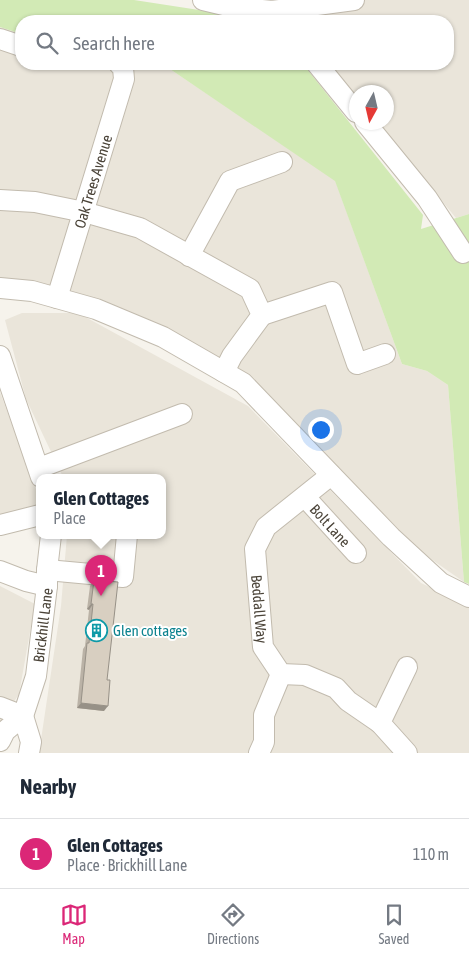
<!DOCTYPE html>
<html lang="en">
<head>
<meta charset="utf-8">
<style>
	:root { --surface:#fff; --page:#f6f6f7; --text:#1f2937; --muted:#747a83; --line:#e0e1e3; --accent:#db2777 }
	body { margin:0; font-family:"Asap Condensed",sans-serif; background:var(--page); color:var(--text) }
	.compass { position:absolute; left:349px; top:85px; width:45px; height:45px; border-radius:50%; background:var(--surface); box-shadow:0 1px 4px #0004; rotate:188deg }
	.you { position:absolute; left:320px; top:429px; width:18px; height:18px; margin:-12px; border:4px solid #fff; border-radius:50%; background:#1a73e8; box-shadow:0 0 0 8px #1a73e833 }
	.badge { display:grid; place-items:center; width:32px; height:32px; border-radius:50%; background:var(--accent); color:#fff; font-size:16px; font-weight:700 }
	.pin { position:absolute; translate:-50% -41px; filter:drop-shadow(0 1px 2px #0008) }
	.pin::after { content:''; position:absolute; top:26px; width:18px; height:15px; background:inherit; clip-path:polygon(0 0,100% 0,50% 100%) }
	.popup { position:absolute; left:36px; top:474px; width:130px; height:65px; box-sizing:border-box; display:grid; place-content:center; border-radius:10px; background:var(--surface); filter:drop-shadow(0 1px 4px #0005); font-size:16px; white-space:nowrap; color:var(--muted) }
	.popup b { font-size:19px; color:var(--text) }
	.popup::after { content:''; position:absolute; left:50%; top:100%; margin-left:-10px; border:10px solid transparent; border-top-color:var(--surface) }
	.list { margin:0; padding:0; list-style:none }
	h2 { display:flex; justify-content:space-between; align-items:center; height:65px; margin:0; padding:0 20px; font-size:21px }
	h2 small { font-size:16px; font-weight:400; color:var(--muted) }
	.list li { display:grid; grid-template-columns:32px 1fr auto; gap:15px; align-items:center; box-sizing:border-box; height:70px; padding:0 20px; border-top:1px solid var(--line) }
	.list b { display:block; font-size:19px; white-space:nowrap }
	.list p { margin:0; font-size:16px; white-space:nowrap; color:var(--muted) }
	.list em { font-size:16px; font-style:normal; color:var(--muted) }
	.icon { flex:none; width:28px; height:28px; fill:none; stroke:currentColor; stroke-width:2; stroke-linecap:round; stroke-linejoin:round }
	.map { position:relative; flex:none; width:469px; height:753px; overflow:hidden }
	.search { position:absolute; background:var(--surface); box-shadow:0 1px 4px #0004; left:15px; right:15px; top:15px; height:55px; display:flex; align-items:center; gap:12px; box-sizing:border-box; padding:0 18px; border-radius:20px; color:var(--muted); font-size:19px }
	.sheet { height:135px; background:var(--surface) }
	nav { display:flex; justify-content:space-around; align-items:center; box-sizing:border-box; height:70px; border-top:1px solid var(--line); background:var(--surface); font-size:14px; color:var(--muted) }
	nav a { display:grid; justify-items:center; gap:2px }
	nav .on { color:var(--accent) }
	.map>svg:first-child { display:block }
</style>
</head>
<body>
<div class="map">
<svg width="469" height="753" viewBox="0 0 469 753">
	<rect width="100%" height="100%" fill="#f6f3ec"/>
	<!-- residential -->
	<g fill="#eae5da">
		<path d="M 301,0 L 469,0 L 469,214 L 456,218 L 378,123 L 386,122 L 386,92 L 356,92 L 356,96 L 331,64 L 448,64 L 448,21 L 308,21 Z"/>
		<path d="M 0,27 L 21,34 L 21,64 L 158,64 L 167,67 L 335,180 L 402,364 L 427,371 L 448,385 L 464,582 L 418,550 L 266,392 L 233,369 L 153,322 L 41,288 L 0,286 Z"/>
		<path d="M 22,313 L 78,313 L 248,406 L 421,583 L 469,606 L 469,753 L 39,753 L 61,606 L 67,535 L 162,535 L 162,477 L 63,477 L 26,399 L 5,320 Z"/>
		<path d="M 0,392 L 40,500 L 40,504 L 0,515 Z"/>
		<path d="M 0,586 L 35,604 L 19,694 L 0,723 Z"/>
	</g>
	<!-- green -->
	<g fill="#d2eab5">
		<path d="M 0,0 L 134,0 L 238,16 L 254,21 L 21,21 L 21,34 L 0,27 Z"/>
		<path d="M 158,64 L 303,64 L 423,215 L 421,229 L 469,214 L 469,584 L 464,582 L 448,385 L 427,371 L 402,364 L 335,181 L 167,67 Z"/>
	</g>
	<g fill="none" stroke-linecap="round" stroke-linejoin="round">
		<defs>
			<g id="minor">
				<path d="M 203,0 L 232,7 L 272,11 L 354,0"/>
				<path d="M 0,39 L 21,46"/>
				<path d="M 317,64 L 356,112"/>
				<path d="M 365,122 L 427,198 L 463,253"/>
				<path d="M 0,200 L 35,202 L 84,212 L 140,228 L 250,289 L 262,315 L 232,356 L 224,372"/>
				<path d="M 189,256 L 230,181 L 282,162"/>
				<path d="M 0,288 L 32,291 L 96,309 L 163,337 L 243,383 L 391,537 L 441,583 L 469,597"/>
				<path id="s1" d="M 57,298 L 124,79 L 123,68 L 119,64"/>
				<path d="M 262,315 L 332,292 L 357,364 L 385,354"/>
				<path d="M 0,356 L 41,477"/>
				<path d="M 39,468 L 182,414"/>
				<path id="s2" d="M 331,475 L 266,527 L 255,549 L 263,647 L 281,674 L 305,675 L 336,688 L 348,701 L 380,723 L 407,753"/>
				<path id="s3" d="M 305,497 L 356,553"/>
				<path d="M 0,525 L 40,515"/>
				<path d="M 47,570 L 123,577 L 127,535"/>
				<path d="M 0,571 L 26,581 L 47,586"/>
				<path d="M 0,707 L 23,716"/>
				<path d="M 23,716 L 31,742 L 29,753"/>
				<path d="M 380,723 L 407,667"/>
				<path id="s4" d="M 0,741 L 5,731 L 23,716 L 36,676 L 47,586 L 47,570 L 51,535"/>
				<path d="M 259,753 L 264,742 L 264,715 L 281,674"/>
			</g>
		</defs>
		<!-- minor casing -->
		<use href="#minor" stroke="#c2bbae" stroke-width="22"/>
		<!-- minor -->
		<use href="#minor" stroke="#fff" stroke-width="20"/>
	</g>
	<!-- wall -->
	<path fill="#bab2a6" d="M 94,580 L 107,680 L 104,711 L 77,708 L 83,649 L 85,646 L 89,610 L 87,609 L 90,586 Z"/>
	<!-- shaded-wall -->
	<g fill="#979187">
		<path d="M 91,604 L 93,604 L 89,610 L 87,609 Z"/>
		<path d="M 81,703 L 108,706 L 104,711 L 77,708 Z"/>
	</g>
	<!-- building -->
	<path fill="#d8cfc1" stroke="#979187" d="M 94,580 L 118,582 L 107,680 L 110,680 L 108,706 L 81,703 L 87,643 L 89,643 L 93,604 L 91,604 Z"/>
	<!-- icons -->
	<defs>
		<symbol id="building-ring" viewBox="-11 -11 22 22"><circle r="9.5" fill="#fff" stroke="#0f9aa8" stroke-width="1.5"/><path d="M-4-6H4V6H1V3H-1V6H-4ZM-2.5-4.3h1.7v1.8h-1.7ZM.8-4.3h1.7v1.8H.8ZM-2.5-1h1.7V.8h-1.7ZM.8-1h1.7V.8H.8Z" fill="#0f9aa8"/></symbol>
	</defs>
	<g fill-rule="evenodd">
		<use href="#building-ring" x="84" y="618" width="25" height="25"/>
	</g>
	<g text-anchor="middle" dominant-baseline="central" stroke-width="4" stroke-linejoin="round" paint-order="stroke">
		<!-- street labels -->
		<g font-size="15" fill="#4b4439" stroke="#fff">
			<text stroke="none"><textPath href="#s1" startOffset="122">Oak Trees Avenue</textPath></text>
			<text stroke="none"><textPath href="#s3" startOffset="38">Bolt Lane</textPath></text>
			<text stroke="none"><textPath href="#s2" startOffset="168">Beddall Way</textPath></text>
			<text stroke="none"><textPath href="#s4" startOffset="128">Brickhill Lane</textPath></text>
		</g>
		<!-- culture labels -->
		<g font-size="15" fill="#0d838f" stroke="#fff" text-anchor="start">
			<text x="113" y="630">Glen cottages</text>
		</g>
	</g>
</svg>
<svg class="compass" viewBox="-18 -18 36 36"><path d="M0-13l5 13h-10z" fill="#e53935"/><path d="M0 13l5-13h-10z" fill="#747a83"/></svg>
<div class="you"></div>
<div class="pin badge" style="left:101px;top:596px">1</div>
<div class="popup"><b>Glen Cottages</b>Place</div>
<div class="search"><svg class="icon" aria-label="search" viewBox="0 0 24 24"><circle cx="10" cy="10" r="6"/><path d="M15 15l6 6"/></svg>Search here</div>
</div>
<section class="sheet">
<h2>Nearby<small></small></h2>
<ul class="list">
<li><span class="badge">1</span><div><b>Glen Cottages</b><p>Place · Brickhill Lane</p></div><em>110 m</em></li>
</ul>
</section>
<nav>
<a class="on"><svg class="icon" aria-label="map" viewBox="0 0 24 24"><path d="M3 6l6-2 6 2 6-2v14l-6 2-6-2-6 2zM9 4v14M15 6v14"/></svg>Map</a>
<a><svg class="icon" aria-label="directions" viewBox="0 0 24 24"><path d="M12 3l9 9-9 9-9-9zM9 14v-3h6M13 9l2 2-2 2"/></svg>Directions</a>
<a><svg class="icon" aria-label="saved" viewBox="0 0 24 24"><path d="M7 4h10v16l-5-4-5 4z"/></svg>Saved</a>
</nav>
</body>
</html>
